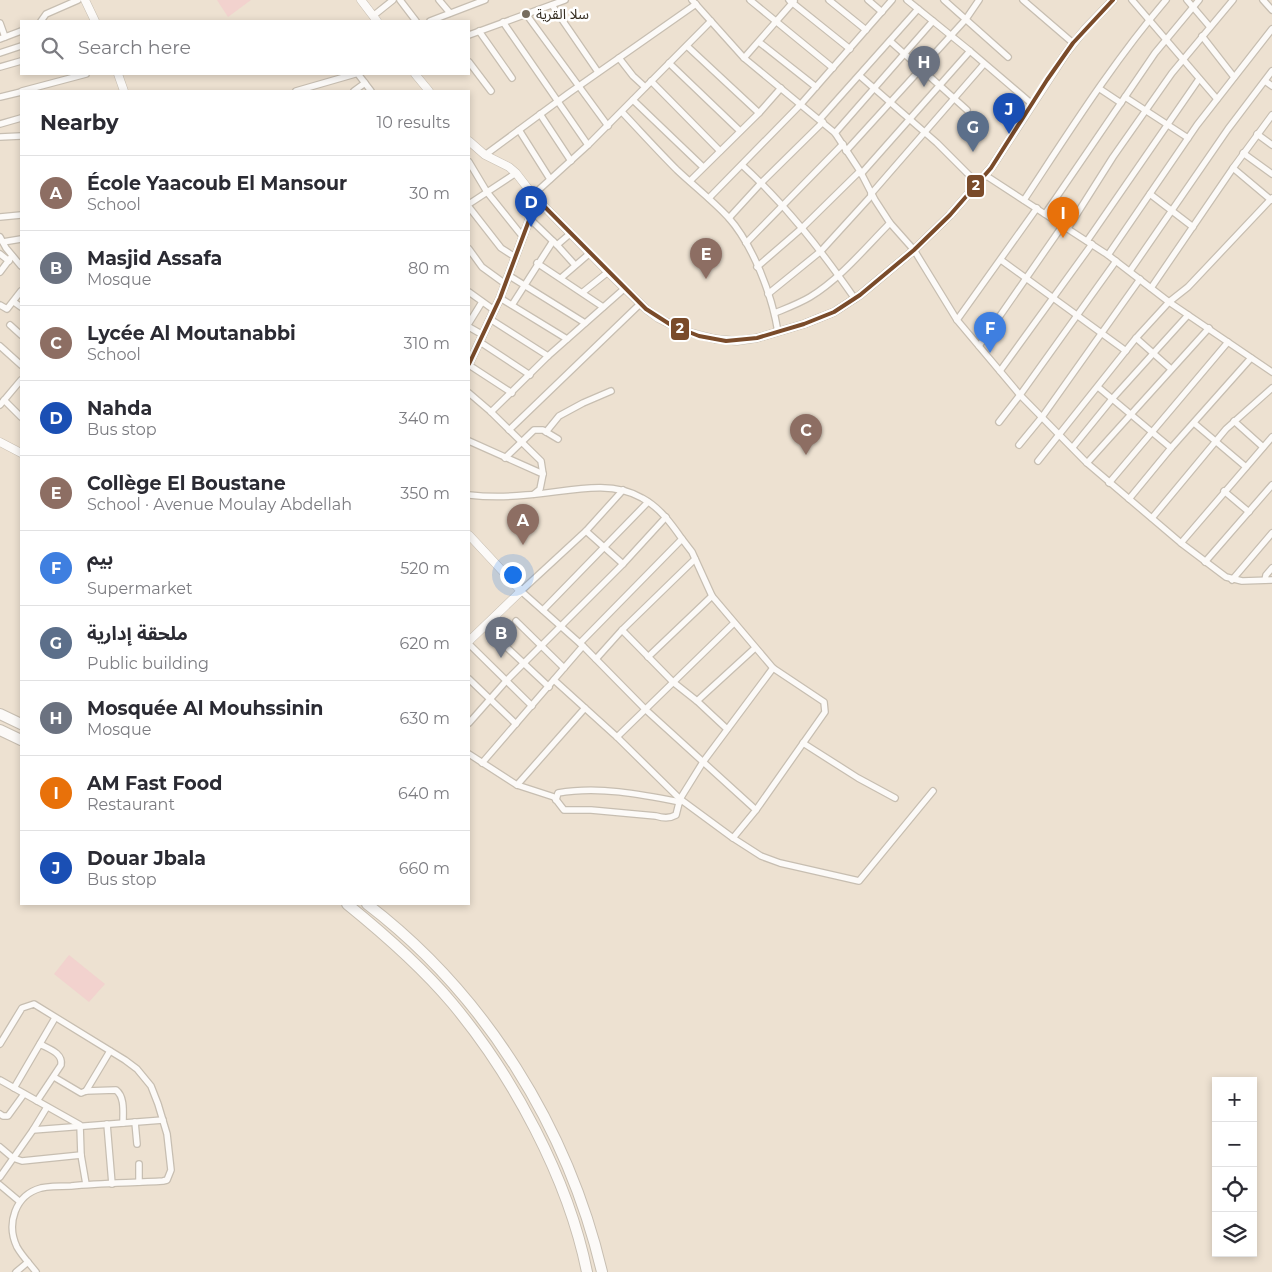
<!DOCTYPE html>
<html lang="en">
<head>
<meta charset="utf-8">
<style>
	:root { --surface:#fff; --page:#f2f2f3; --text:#2b2b33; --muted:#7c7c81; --line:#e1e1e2; --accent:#766d5f }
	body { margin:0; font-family:Montserrat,"Noto Sans Arabic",sans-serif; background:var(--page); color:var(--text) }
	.controls { position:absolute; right:15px; bottom:15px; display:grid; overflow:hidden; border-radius:0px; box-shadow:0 2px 8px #0003 }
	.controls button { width:45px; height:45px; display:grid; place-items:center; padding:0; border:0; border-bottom:1px solid var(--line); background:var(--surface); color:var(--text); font:25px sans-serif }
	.you { position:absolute; left:512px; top:574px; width:18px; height:18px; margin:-12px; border:4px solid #fff; border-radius:50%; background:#1a73e8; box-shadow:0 0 0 8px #1a73e833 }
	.badge { display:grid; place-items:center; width:32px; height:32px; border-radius:50%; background:var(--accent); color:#fff; font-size:16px; font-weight:700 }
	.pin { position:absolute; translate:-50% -41px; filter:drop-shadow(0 1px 2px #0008) }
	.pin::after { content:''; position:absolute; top:26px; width:18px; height:15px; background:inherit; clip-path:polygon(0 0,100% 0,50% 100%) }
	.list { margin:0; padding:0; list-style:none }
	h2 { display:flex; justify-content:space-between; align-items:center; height:65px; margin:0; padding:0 20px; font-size:21px }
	h2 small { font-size:16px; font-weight:400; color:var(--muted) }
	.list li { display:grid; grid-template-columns:32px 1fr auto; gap:15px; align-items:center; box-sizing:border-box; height:75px; padding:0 20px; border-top:1px solid var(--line) }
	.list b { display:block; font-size:19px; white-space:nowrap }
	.list p { margin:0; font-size:16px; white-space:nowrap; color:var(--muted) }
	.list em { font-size:16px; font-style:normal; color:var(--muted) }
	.icon { flex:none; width:28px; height:28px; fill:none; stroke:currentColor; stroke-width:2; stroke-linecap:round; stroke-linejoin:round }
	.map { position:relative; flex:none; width:1272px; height:1272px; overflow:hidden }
	.search { position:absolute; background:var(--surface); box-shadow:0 2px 8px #0003; left:20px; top:20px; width:450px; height:55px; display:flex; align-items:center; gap:12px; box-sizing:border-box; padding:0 18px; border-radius:0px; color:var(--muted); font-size:19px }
	.panel { position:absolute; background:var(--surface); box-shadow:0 2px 8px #0003; left:20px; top:90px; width:450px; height:815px; border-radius:0px }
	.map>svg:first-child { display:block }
</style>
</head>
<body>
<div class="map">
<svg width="1272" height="1272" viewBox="0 0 1272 1272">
	<rect width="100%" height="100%" fill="#ede1d1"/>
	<!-- green -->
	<g fill="#f2d2ce">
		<path d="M 217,0 L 251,0 L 228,17 Z"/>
		<path d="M 69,955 L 105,984 L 89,1002 L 54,974 Z"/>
	</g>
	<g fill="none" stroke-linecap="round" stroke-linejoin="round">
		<defs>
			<g id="street">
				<path d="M 400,0 L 416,21"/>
				<path d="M 439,0 L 450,13"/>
				<path d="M 692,0 L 744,58 L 835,133 L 860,171 L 875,200 L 890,223 L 914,250 L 957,320 L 1020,395 L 1087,463 L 1181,543 L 1226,577 L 1242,581 L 1272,580"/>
				<path d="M 750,0 L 833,68"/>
				<path d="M 789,0 L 850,49"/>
				<path d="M 829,0 L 866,30"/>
				<path d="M 868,0 L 882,12"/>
				<path d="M 907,0 L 970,51 L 1032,104"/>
				<path d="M 944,0 L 1008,57"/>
				<path d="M 1023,0 L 1073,43"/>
				<path d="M 1132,0 L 1217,99"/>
				<path d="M 1187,0 L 1210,27"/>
				<path d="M 1263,0 L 1272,10"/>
				<path d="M 552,5 L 598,72"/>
				<path d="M 526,14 L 608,126"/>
				<path d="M 373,16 L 393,0"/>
				<path d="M 41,21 L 46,14 L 78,0"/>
				<path d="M 430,21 L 485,0"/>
				<path d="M 503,22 L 588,145"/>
				<path d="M 0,23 L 5,37"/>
				<path d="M 479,31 L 512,78"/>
				<path d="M 469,35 L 565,0"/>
				<path d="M 1202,36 L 1234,77"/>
				<path d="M 0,39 L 21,31"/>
				<path d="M 890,41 L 967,110"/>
				<path d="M 759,42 L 816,87"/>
				<path d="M 687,46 L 759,113"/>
				<path d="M 0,53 L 21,46"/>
				<path d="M 619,58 L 633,76 L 645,87"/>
				<path d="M 744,58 L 794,1"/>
				<path d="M 469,62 L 491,91"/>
				<path d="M 669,63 L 740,131"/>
				<path d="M 0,67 L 21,61"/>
				<path d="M 358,74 L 371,91"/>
				<path d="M 860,76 L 937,143 L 977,183"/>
				<path d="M 651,81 L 720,151"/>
				<path d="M 1265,81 L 1272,86"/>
				<path d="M 1100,89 L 1121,103"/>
				<path d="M 22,91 L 86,74"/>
				<path d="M 296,91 L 355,74"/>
				<path d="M 354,91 L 365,83"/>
				<path d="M 0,97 L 21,92"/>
				<path d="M 1125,97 L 1188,138"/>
				<path d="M 633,100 L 703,167"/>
				<path d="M 622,112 C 640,131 658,151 677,170 C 694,186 712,200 728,217 C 753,245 772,295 778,332"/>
				<path d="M 540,114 L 571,161"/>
				<path d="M 820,119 L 918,9"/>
				<path d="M 0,124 L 21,118"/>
				<path d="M 519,130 L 550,179"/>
				<path d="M 835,133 L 933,21"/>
				<path d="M 1257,134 L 1272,145"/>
				<path d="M 0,137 L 21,136"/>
				<path d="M 846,151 L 966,19 L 979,0"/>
				<path d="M 1243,153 L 1272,174"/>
				<path d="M 485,155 L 569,93 L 696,4"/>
				<path d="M 469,162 L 487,192 L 523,237"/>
				<path d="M 742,165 C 786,205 821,250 855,299"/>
				<path d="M 1233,168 L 1271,200"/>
				<path d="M 861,174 L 970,51"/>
				<path d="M 985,175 L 1108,255 L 1169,302 L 1272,372"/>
				<path d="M 690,181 L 759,113 L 781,88"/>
				<path d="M 871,194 L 984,64"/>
				<path d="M 1150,194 L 1193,227"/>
				<path d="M 533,195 L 588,145 L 711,21"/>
				<path d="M 709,198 L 801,104 L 892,0"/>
				<path d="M 1024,200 C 1069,132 1113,62 1166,0"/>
				<path d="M 469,204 L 516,173"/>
				<path d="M 469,207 L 501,248 L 515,257"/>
				<path d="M 1045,214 L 1155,53 L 1199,0"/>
				<path d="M 0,217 L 21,215"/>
				<path d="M 729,218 L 761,183 L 823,122"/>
				<path d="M 530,219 L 557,245 L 571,233"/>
				<path d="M 1068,228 L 1113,157 L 1172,73 L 1233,0"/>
				<path d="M 0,237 L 6,248 L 21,266"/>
				<path d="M 1087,241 L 1199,79"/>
				<path d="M 3,242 L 21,239"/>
				<path d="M 746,243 L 843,144"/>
				<path d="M 557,245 L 575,265"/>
				<path d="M 469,249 L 482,267 L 504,283"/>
				<path d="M 0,254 L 9,261"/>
				<path d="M 1108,255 L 1197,125 L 1272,29"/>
				<path d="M 1001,260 L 1126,351"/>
				<path d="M 537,263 L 603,307"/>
				<path d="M 757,267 L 802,228 L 860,171"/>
				<path d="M 1130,271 L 1228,129 L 1272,71"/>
				<path d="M 0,272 L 12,256"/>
				<path d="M 508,275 L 585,323"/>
				<path d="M 561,278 L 590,253"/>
				<path d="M 1151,288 L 1233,168 L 1272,115"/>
				<path d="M 469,292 L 494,310"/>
				<path d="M 583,292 L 608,272"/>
				<path d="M 768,294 L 821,251 L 872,195"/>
				<path d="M 500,298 L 567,339"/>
				<path d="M 14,302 L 21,307"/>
				<path d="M 0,305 L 7,309 L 21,291"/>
				<path d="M 512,305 L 553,241"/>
				<path d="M 775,313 C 787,308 800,303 810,297 C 840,279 866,247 890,223"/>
				<path d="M 490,319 L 548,356"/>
				<path d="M 957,320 L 1037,208"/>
				<path d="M 469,323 L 482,302"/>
				<path d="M 10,325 L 21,335"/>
				<path d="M 469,327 L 483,335"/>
				<path d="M 1136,338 L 1171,369"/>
				<path d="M 480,342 L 530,375"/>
				<path d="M 0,346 L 21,365"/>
				<path d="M 979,346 L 1063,225"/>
				<path d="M 469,365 L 512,393"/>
				<path d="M 1000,371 L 1092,244"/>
				<path d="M 1098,387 L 1171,448"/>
				<path d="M 469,393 L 490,411 L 541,461 L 543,474 L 540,489 L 534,494"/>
				<path d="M 4,400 L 21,417"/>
				<path d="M 0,405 L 21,380"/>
				<path d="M 491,412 L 548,356 L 625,288"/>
				<path d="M 1234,421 L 1263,447"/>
				<path d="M 999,422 L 1020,395 L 1116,261"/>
				<path d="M 1194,423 L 1246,467"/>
				<path d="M 509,430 L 640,304"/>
				<path d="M 546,432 L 559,416 L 583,403 L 611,391"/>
				<path d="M 469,441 L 543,474"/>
				<path d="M 1019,445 L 1042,417 L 1140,279"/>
				<path d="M 1073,447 L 1112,399 L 1188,315"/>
				<path d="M 505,458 L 534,430 L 543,430 L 558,439"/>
				<path d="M 1038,461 L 1136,338 L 1169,302 L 1188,287 L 1272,198"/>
				<path d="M 1087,463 L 1209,328"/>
				<path d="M 1109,483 L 1228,342"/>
				<path d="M 623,490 L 586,531 L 521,591 L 583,646 L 646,710 L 756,810 L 733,838"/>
				<path d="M 1224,491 L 1249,512"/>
				<path d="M 469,495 C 487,497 507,497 526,495 C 563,493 608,478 642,498 C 659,507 671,523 682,539 L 580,643"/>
				<path d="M 1129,499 L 1171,448 L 1251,358"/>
				<path d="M 1152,518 L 1226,429 L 1272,388"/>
				<path d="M 586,531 L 623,564"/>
				<path d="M 682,539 L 692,552 L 712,596"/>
				<path d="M 1181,543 L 1272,437"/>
				<path d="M 1205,562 L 1272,485"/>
				<path d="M 1232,580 L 1272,533"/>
				<path d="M 1265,580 L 1266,575 L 1272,568"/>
				<path d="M 543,610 L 648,502"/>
				<path d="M 516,621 L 564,668"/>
				<path d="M 484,626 L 549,687"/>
				<path d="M 622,630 L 695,559"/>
				<path d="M 469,644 L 532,706"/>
				<path d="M 648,657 L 712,596 L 773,668 L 824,702 L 825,712 L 756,810"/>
				<path d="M 596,659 L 622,630 L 673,682 L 697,701 L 727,729"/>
				<path d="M 469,679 L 516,724"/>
				<path d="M 554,680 L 617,737 L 680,799 L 733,838 L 761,856 L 780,863 L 859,881 L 933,791"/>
				<path d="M 697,701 L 755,648"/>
				<path d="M 469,723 L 507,680 L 623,564 L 666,517"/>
				<path d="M 617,737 L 734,623"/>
				<path d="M 803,743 L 858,778 L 895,798"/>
				<path d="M 469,754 L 517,785 L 554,797 L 564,810 L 591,810 L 656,816 C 663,818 669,819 676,815 L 680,799 L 703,762 L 773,668"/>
				<path d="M 482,763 L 583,646"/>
				<path d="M 517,785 L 585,708"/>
				<path d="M 556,800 L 558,793 C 598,786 640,794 680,802"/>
				<path d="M 0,1044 L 22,1008 L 34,1004 L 125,1060 L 137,1069 L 151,1086 L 158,1104 L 167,1134 L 171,1170 L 167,1180 L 163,1181 C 133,1183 102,1183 71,1186 C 61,1186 50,1186 41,1188 C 15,1195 6,1224 17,1247 C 22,1256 30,1264 36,1272"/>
				<path d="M 54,1077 L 81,1093 L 86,1091 L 116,1090 C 125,1097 123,1112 123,1123"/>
				<path d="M 0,1080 L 80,1125 L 81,1155 L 86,1184"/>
				<path d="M 14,1088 L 55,1018"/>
				<path d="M 86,1091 L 110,1051"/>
				<path d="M 37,1101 L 61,1065 C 63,1053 49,1049 40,1044"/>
				<path d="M 0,1114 L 3,1116 L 8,1116 L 24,1094"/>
				<path d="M 135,1122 L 137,1144"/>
				<path d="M 107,1124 L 112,1184"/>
				<path d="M 33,1130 L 47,1107"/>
				<path d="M 0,1147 L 13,1158 L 22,1161 L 81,1155"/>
				<path d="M 139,1164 L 139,1182"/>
				<path d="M 0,1177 L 33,1130 L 163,1120"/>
				<path d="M 0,1185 L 19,1201"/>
				<path d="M 16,1272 L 28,1262"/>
			</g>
			<g id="secondary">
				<path d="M 85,0 L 95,21"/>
				<path d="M 361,0 L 377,21"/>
				<path d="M 118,74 L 124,91"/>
				<path d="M 415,74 L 429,91"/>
				<path d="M 469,141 L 485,155 L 509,167 L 516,173 L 533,195 L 613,277 L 646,309 L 658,318 L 684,331 L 715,339 L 737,341 L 757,338 L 804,324 L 834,312 L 860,295 L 914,250 L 950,215 L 991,168 L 1066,53 L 1085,29 L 1113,0"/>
				<path d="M 469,364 L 500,298 L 537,199"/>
				<path d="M 0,442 L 21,453"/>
				<path d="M 469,535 L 521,591 L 469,641"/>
			</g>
			<g id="highway">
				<path d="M 0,714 L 21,724"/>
				<path d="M 0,730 L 21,740"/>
				<path d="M 347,904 C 384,934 421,966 452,1003 C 513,1076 568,1178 587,1272"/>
				<path d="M 367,904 C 485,994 568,1128 602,1272"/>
			</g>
		</defs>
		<!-- street casing -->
		<use href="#street" stroke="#c7beb1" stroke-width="8"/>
		<!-- secondary casing -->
		<use href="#secondary" stroke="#c7beb1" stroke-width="9"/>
		<!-- highway casing -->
		<use href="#highway" stroke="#c7beb1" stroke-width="12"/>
		<!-- street -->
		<use href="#street" stroke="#fcfaf8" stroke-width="5.5"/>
		<!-- secondary -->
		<use href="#secondary" stroke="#fcfaf8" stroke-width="8"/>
		<!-- highway -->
		<use href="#highway" stroke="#fcfaf8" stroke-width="10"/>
		<defs>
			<g id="bus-1">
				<path d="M 537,199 L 646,309 L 671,325 L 699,336 L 726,341 L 757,338 L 804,324 L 834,312 L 860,295 L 914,250 L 950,215 L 991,168 L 1047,80 L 1073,43 L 1113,0"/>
				<path d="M 469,364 L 500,298 L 537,199"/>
			</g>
		</defs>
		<!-- bus-1 casing -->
		<use href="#bus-1" stroke="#fff" stroke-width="8"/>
		<!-- bus-1 -->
		<use href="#bus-1" stroke="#7a4b2a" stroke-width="4"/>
	</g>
	<!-- markers -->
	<circle fill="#766d5f" stroke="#fff" stroke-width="2" cx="526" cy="14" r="5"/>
	<g text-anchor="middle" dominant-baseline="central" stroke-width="5" stroke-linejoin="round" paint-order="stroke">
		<!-- poi labels -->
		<g font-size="14" fill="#362e22" stroke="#fff" text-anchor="start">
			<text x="536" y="14">سلا القرية</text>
		</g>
	</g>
	<g stroke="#fff" stroke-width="2">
		<rect x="966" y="174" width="19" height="24" rx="5" fill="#7a4b2a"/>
		<rect x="670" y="317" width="20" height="24" rx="5" fill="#7a4b2a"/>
	</g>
	<g font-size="14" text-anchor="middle" font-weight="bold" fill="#fff">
		<text x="976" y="190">2</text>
		<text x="680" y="333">2</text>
	</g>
</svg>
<div class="controls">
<button>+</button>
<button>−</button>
<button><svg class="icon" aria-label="locate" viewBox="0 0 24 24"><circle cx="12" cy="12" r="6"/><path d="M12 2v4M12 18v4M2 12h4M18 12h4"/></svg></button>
<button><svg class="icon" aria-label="layers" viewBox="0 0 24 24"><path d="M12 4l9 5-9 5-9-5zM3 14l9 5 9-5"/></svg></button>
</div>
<div class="you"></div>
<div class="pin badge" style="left:523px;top:545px;background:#8d6e63">A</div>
<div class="pin badge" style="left:501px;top:658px;background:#6b7280">B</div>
<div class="pin badge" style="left:806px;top:455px;background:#8d6e63">C</div>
<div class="pin badge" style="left:531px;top:227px;background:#1a4fb4">D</div>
<div class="pin badge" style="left:706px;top:279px;background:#8d6e63">E</div>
<div class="pin badge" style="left:990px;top:353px;background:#3f7fe0">F</div>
<div class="pin badge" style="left:973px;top:152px;background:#5c6f8a">G</div>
<div class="pin badge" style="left:924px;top:87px;background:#6b7280">H</div>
<div class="pin badge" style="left:1063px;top:238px;background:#e8710a">I</div>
<div class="pin badge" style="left:1009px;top:134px;background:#1a4fb4">J</div>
<div class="search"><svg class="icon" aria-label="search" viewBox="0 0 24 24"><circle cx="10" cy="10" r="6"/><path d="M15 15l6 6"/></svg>Search here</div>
<section class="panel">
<h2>Nearby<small>10 results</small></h2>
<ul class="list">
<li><span class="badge" style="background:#8d6e63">A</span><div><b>École Yaacoub El Mansour</b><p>School</p></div><em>30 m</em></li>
<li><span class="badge" style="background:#6b7280">B</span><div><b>Masjid Assafa</b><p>Mosque</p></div><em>80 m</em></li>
<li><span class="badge" style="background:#8d6e63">C</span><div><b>Lycée Al Moutanabbi</b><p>School</p></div><em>310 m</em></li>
<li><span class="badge" style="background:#1a4fb4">D</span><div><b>Nahda</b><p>Bus stop</p></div><em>340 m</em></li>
<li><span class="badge" style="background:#8d6e63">E</span><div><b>Collège El Boustane</b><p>School · Avenue Moulay Abdellah</p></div><em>350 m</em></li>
<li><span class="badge" style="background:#3f7fe0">F</span><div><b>بيم</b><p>Supermarket</p></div><em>520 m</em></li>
<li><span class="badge" style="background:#5c6f8a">G</span><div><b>ملحقة إدارية</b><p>Public building</p></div><em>620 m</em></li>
<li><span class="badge" style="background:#6b7280">H</span><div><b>Mosquée Al Mouhssinin</b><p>Mosque</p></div><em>630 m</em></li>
<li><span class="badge" style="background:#e8710a">I</span><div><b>AM Fast Food</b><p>Restaurant</p></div><em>640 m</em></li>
<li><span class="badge" style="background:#1a4fb4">J</span><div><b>Douar Jbala</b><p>Bus stop</p></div><em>660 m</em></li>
</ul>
</section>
</div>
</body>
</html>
